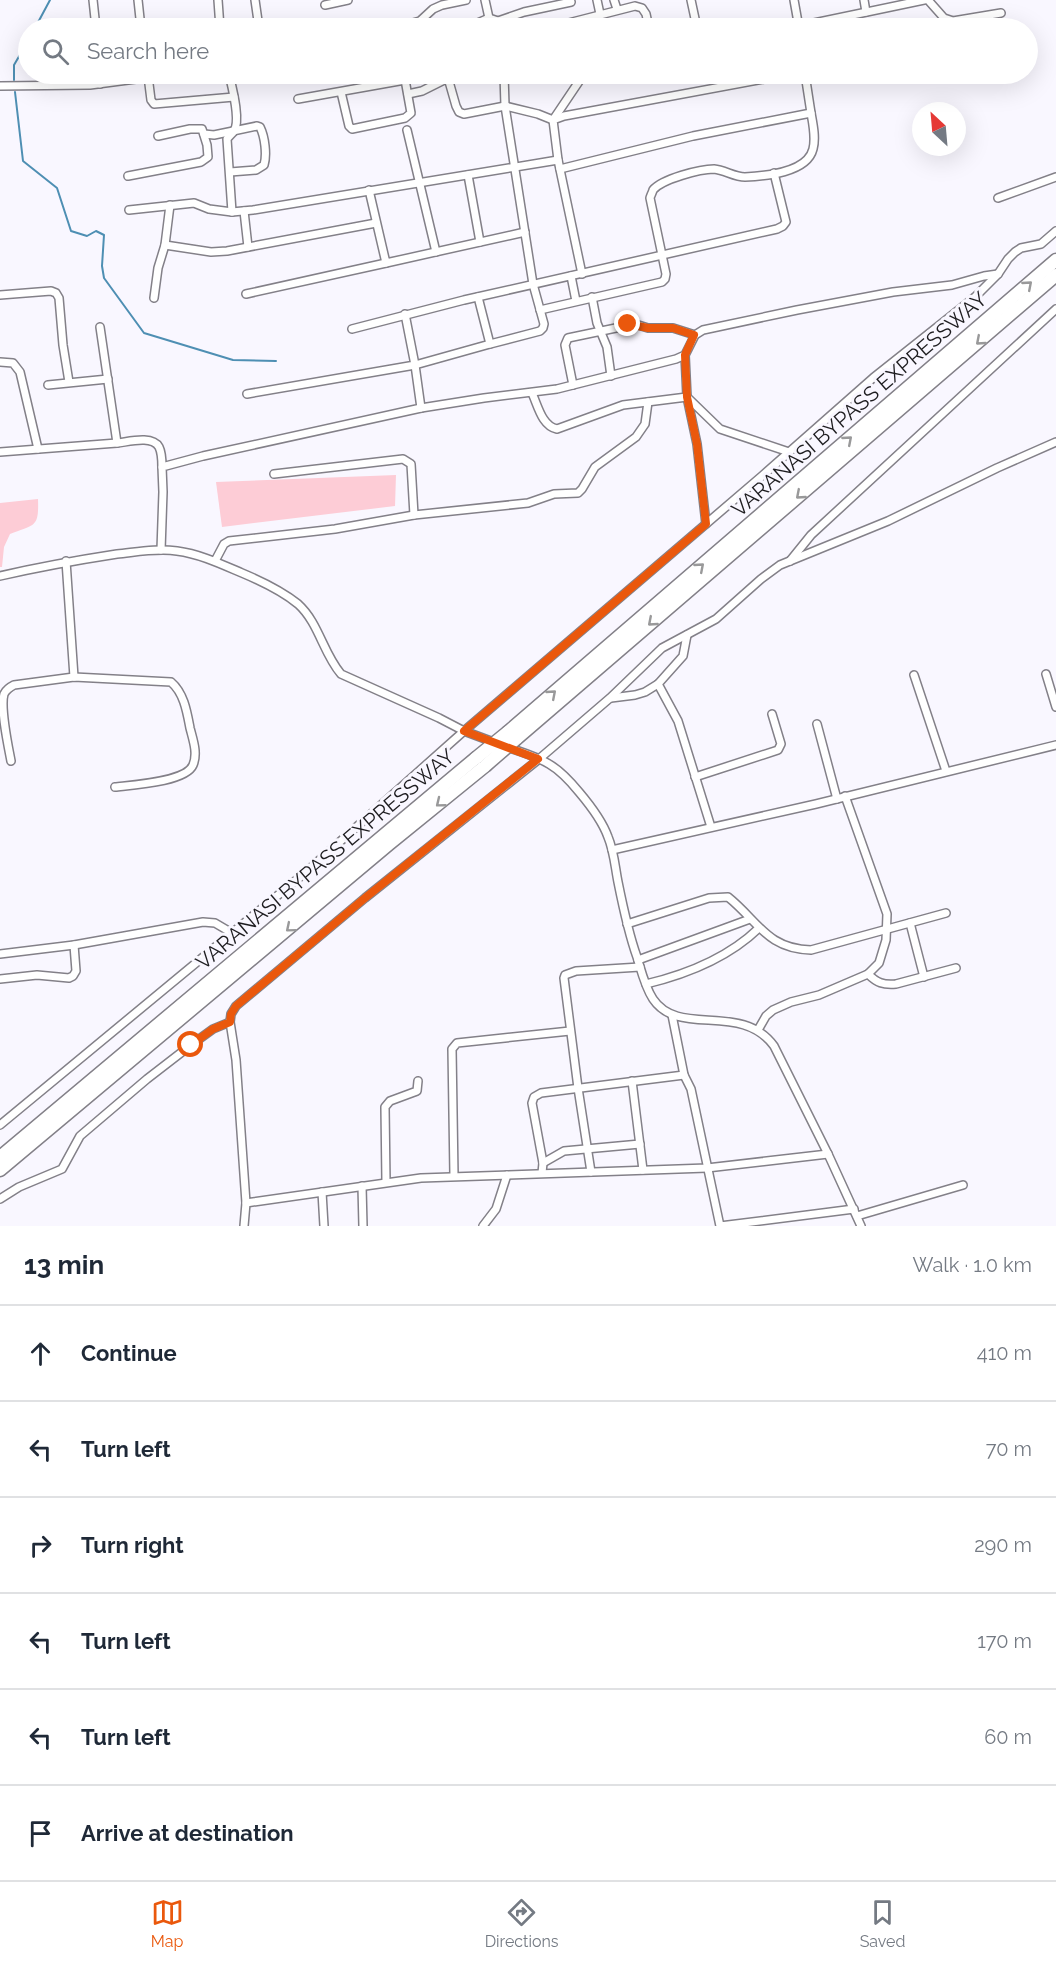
<!DOCTYPE html>
<html lang="en">
<head>
<meta charset="utf-8">
<style>
	:root { --surface:#fff; --page:#f6f6f7; --text:#1f2937; --muted:#747a83; --line:#e0e1e3; --accent:#ea580c }
	body { margin:0; font-family:Raleway,sans-serif; background:var(--page); color:var(--text) }
	.compass { position:absolute; left:912px; top:102px; width:54px; height:54px; border-radius:50%; background:var(--surface); box-shadow:0 6px 24px #0002; rotate:334deg }
	.stop { position:absolute; width:18px; height:18px; margin:-14px; border:4px solid #ea580c; border-radius:50%; background:#fff }
	.stop.end { background:#ea580c; border-color:#fff; box-shadow:0 2px 6px #0008 }
	.list { margin:0; padding:0; list-style:none }
	h2 { display:flex; justify-content:space-between; align-items:center; height:78px; margin:0; padding:0 24px; font-size:26px }
	h2 small { font-size:20px; font-weight:400; color:var(--muted) }
	.list li { display:grid; grid-template-columns:39px 1fr auto; gap:18px; align-items:center; box-sizing:border-box; height:96px; padding:0 24px; border-top:2px solid var(--line) }
	.list b { display:block; font-size:22px; white-space:nowrap }
	.list em { font-size:20px; font-style:normal; color:var(--muted) }
	.icon { flex:none; width:33px; height:33px; fill:none; stroke:currentColor; stroke-width:2; stroke-linecap:round; stroke-linejoin:round }
	.map { position:relative; flex:none; width:1056px; height:1226px; overflow:hidden }
	.search { position:absolute; background:var(--surface); box-shadow:0 6px 24px #0002; left:18px; right:18px; top:18px; height:66px; display:flex; align-items:center; gap:15px; box-sizing:border-box; padding:0 21px; border-radius:33px; color:var(--muted); font-size:22px }
	.sheet { height:654px; background:var(--surface) }
	nav { display:flex; justify-content:space-around; align-items:center; box-sizing:border-box; height:84px; border-top:2px solid var(--line); background:var(--surface); font-size:16px; color:var(--muted) }
	nav a { display:grid; justify-items:center; gap:3px }
	nav .on { color:var(--accent) }
	.map>svg:first-child { display:block }
</style>
</head>
<body>
<div class="map">
<svg width="1056" height="1226" viewBox="0 0 1056 1226">
	<rect width="100%" height="100%" fill="#f9f7ff"/>
	<!-- green -->
	<g fill="#fdccd6">
		<path d="M 396,475 L 395,506 L 222,527 L 216,482 Z"/>
		<path d="M 38,499 C 39,528 35,524 10,534 L 4,547 L 2,567 L 0,567 L 0,503 Z"/>
	</g>
	<g fill="none" stroke-linecap="round" stroke-linejoin="round">
		<!-- stream -->
		<g stroke="#4e8fb3" stroke-width="2">
			<path d="M 35,28 L 50,0"/>
			<path d="M 14,80 L 14,65 L 28,41"/>
			<path d="M 15,92 L 23,161 L 57,188 L 71,231 L 87,236 L 96,231 L 104,235 L 102,266 L 104,278 L 144,333 L 233,360 L 276,361"/>
		</g>
		<defs>
			<g id="minor">
				<path d="M 93,0 L 96,28"/>
				<path d="M 138,0 L 141,28"/>
				<path d="M 218,0 L 220,28"/>
				<path d="M 255,0 L 259,28"/>
				<path d="M 485,0 L 489,18 L 498,21 L 502,28"/>
				<path d="M 597,0 L 600,14"/>
				<path d="M 614,0 L 617,9"/>
				<path d="M 691,0 L 697,28"/>
				<path d="M 794,0 L 799,28"/>
				<path d="M 864,0 L 866,12"/>
				<path d="M 928,0 L 944,18 L 953,21 L 1001,13"/>
				<path d="M 325,5 L 348,0"/>
				<path d="M 498,21 L 524,12 L 571,2"/>
				<path d="M 394,28 L 420,21 L 433,9 L 442,5 L 466,0"/>
				<path d="M 470,28 L 473,25 L 489,18"/>
				<path d="M 549,28 L 635,6 L 642,8 L 646,14 L 649,28"/>
				<path d="M 790,28 L 924,0"/>
				<path d="M 99,74 L 100,84"/>
				<path d="M 229,74 C 232,87 241,120 234,131 C 232,134 229,136 227,139 L 232,212"/>
				<path d="M 148,76 L 151,100 L 154,104 L 234,97"/>
				<path d="M 448,78 L 456,106 L 459,112 L 464,114 L 505,106 L 538,114 L 553,120 L 584,74"/>
				<path d="M 0,86 L 90,85 L 174,74"/>
				<path d="M 341,92 L 349,126 L 352,129 L 405,118 L 411,113 L 404,74"/>
				<path d="M 408,94 L 422,91 L 448,78 L 472,74"/>
				<path d="M 298,99 L 405,80"/>
				<path d="M 407,130 L 436,252"/>
				<path d="M 204,134 L 214,135 L 257,126 L 260,127 C 265,137 267,155 264,165 L 256,170 L 230,172"/>
				<path d="M 560,169 L 693,136 L 811,113 L 805,74"/>
				<path d="M 468,175 L 480,242"/>
				<path d="M 128,176 L 201,162 L 208,157 L 207,145 L 202,129 L 190,129 L 158,136"/>
				<path d="M 369,190 L 386,263 L 525,232"/>
				<path d="M 998,198 L 1056,177"/>
				<path d="M 129,210 L 194,203 L 209,209 L 232,212 L 253,210 L 558,160"/>
				<path d="M 244,211 L 248,247"/>
				<path d="M 165,245 L 211,252 L 227,251 L 376,223"/>
				<path d="M 582,274 L 558,160 L 553,120 L 564,116 L 791,74"/>
				<path d="M 571,276 L 576,301"/>
				<path d="M 246,294 L 386,263"/>
				<path d="M 0,295 L 51,291 L 56,293 L 59,298 L 63,345 L 69,382"/>
				<path d="M 592,297 L 597,323 L 607,347 L 611,376"/>
				<path d="M 154,298 L 158,268 L 165,245 L 170,205"/>
				<path d="M 540,310 L 662,282 L 665,279 L 666,274 L 650,198 C 650,197 653,191 653,190 C 662,179 700,169 714,169 C 725,170 734,177 745,177 C 765,176 807,173 813,149 C 816,138 813,124 811,113"/>
				<path d="M 100,327 L 117,443 C 128,442 152,435 159,447 C 162,453 162,461 162,467"/>
				<path d="M 352,329 L 464,300 L 777,229 L 783,226 L 786,222 L 774,173"/>
				<path d="M 490,344 L 540,331 L 543,328 L 544,324 L 533,284 L 505,106 L 504,74"/>
				<path d="M 685,355 L 687,397 L 697,444 L 706,524"/>
				<path d="M 0,362 L 13,363 L 20,372 L 38,449"/>
				<path d="M 48,385 L 108,379"/>
				<path d="M 573,385 L 565,345 L 568,338 L 635,324 L 648,328 L 673,328 L 695,335"/>
				<path d="M 532,393 C 538,406 542,426 557,429 L 623,405 L 687,397 L 720,429 L 789,452"/>
				<path d="M 247,394 L 415,365 L 405,314"/>
				<path d="M 421,408 L 484,398 L 557,389 L 676,359 L 685,355 L 695,335 L 703,330 L 797,310 L 893,292 L 952,285 L 984,276 L 998,274"/>
				<path d="M 0,452 L 117,443"/>
				<path d="M 274,474 L 403,459 L 411,464 L 414,515"/>
				<path d="M 161,550 L 163,492 L 162,467 L 203,456 L 421,408 L 415,365 L 490,344 L 478,297"/>
				<path d="M 66,561 L 74,677"/>
				<path d="M 215,561 L 224,544 L 229,541 L 335,529 L 414,515 L 528,503 L 554,494 L 578,493 L 582,489 L 595,467 L 636,437 L 645,424 L 648,402"/>
				<path d="M 790,561 L 811,535 L 1056,309"/>
				<path d="M 0,576 C 39,567 78,560 117,554 C 137,552 157,548 177,551 C 200,554 221,564 242,573 C 261,581 282,591 298,604 C 319,623 323,653 341,674 L 439,718 L 464,731 L 496,743"/>
				<path d="M 1046,674 L 1056,707"/>
				<path d="M 914,675 L 946,771"/>
				<path d="M 658,684 L 678,721 L 711,827"/>
				<path d="M 611,698 L 635,695 L 645,692 L 658,684 L 683,656 L 687,635"/>
				<path d="M 817,724 L 837,799"/>
				<path d="M 507,747 C 521,752 536,756 549,764 C 561,771 570,781 579,792 C 590,805 602,820 608,837 C 614,851 615,867 618,882 C 623,907 628,932 637,957 C 641,970 645,987 653,999 C 679,1038 741,1001 774,1046 L 828,1154 L 861,1226"/>
				<path d="M 11,761 C 8,745 0,708 4,694 C 6,690 10,687 14,685 L 74,677 L 171,682 C 184,693 187,712 190,728 C 193,740 198,753 193,765 C 186,782 132,785 115,787"/>
				<path d="M 695,777 L 778,750 L 781,744 L 772,714"/>
				<path d="M 612,850 L 816,804 L 1056,745"/>
				<path d="M 910,923 L 924,977"/>
				<path d="M 627,924 L 709,898 L 728,897 C 758,921 767,949 811,950 L 946,913"/>
				<path d="M 0,954 L 74,945 L 203,922 L 215,923 L 232,933"/>
				<path d="M 638,960 L 750,919"/>
				<path d="M 868,974 C 877,983 883,985 896,984 L 956,968"/>
				<path d="M 0,979 L 37,975 L 69,978 L 73,976 L 76,971 L 74,945"/>
				<path d="M 646,984 C 688,974 728,958 759,928"/>
				<path d="M 758,1030 L 766,1016 L 773,1010 L 791,1002 L 819,995 L 868,974 L 879,963 L 886,940 L 887,914 L 845,796"/>
				<path d="M 684,1075 L 691,1089 L 720,1226 L 854,1209"/>
				<path d="M 632,1081 L 643,1170"/>
				<path d="M 0,1125 L 306,872 L 464,731 L 762,476 L 873,378 L 975,297 L 998,274 L 1008,259 L 1015,252 L 1021,248 L 1041,244 L 1056,231"/>
				<path d="M 828,1154 L 707,1168 L 421,1178 L 246,1203 L 236,1060 L 230,1022 L 231,1014 L 236,1006 L 365,898 L 539,759 L 610,698 L 662,648 L 716,619 L 761,579 L 780,565 L 888,521 L 997,468 L 1056,442"/>
				<path d="M 543,1163 L 564,1151 L 640,1144"/>
				<path d="M 591,1172 L 578,1088 L 564,978 L 565,975 L 576,971 L 640,967"/>
				<path d="M 542,1173 L 543,1163 L 532,1103 L 534,1097 L 541,1093 L 684,1075 L 672,1015"/>
				<path d="M 454,1176 L 452,1049 L 457,1043 L 570,1031"/>
				<path d="M 386,1182 L 385,1107 L 390,1101 L 417,1091 L 418,1081"/>
				<path d="M 362,1186 L 363,1226"/>
				<path d="M 322,1192 L 324,1226"/>
				<path d="M 0,1199 L 19,1187 L 62,1169 L 80,1136 L 147,1079 L 191,1045 L 213,1029 L 230,1022"/>
				<path d="M 857,1216 L 963,1185"/>
				<path d="M 244,1226 L 246,1203"/>
				<path d="M 483,1226 L 496,1209 L 507,1175"/>
			</g>
			<g id="trunk">
				<path d="M 508,732 L 1056,260"/>
				<path d="M 516,739 L 1056,275"/>
				<path d="M 0,1157 L 476,758"/>
				<path d="M 0,1170 L 389,844 L 485,766"/>
			</g>
		</defs>
		<!-- minor casing -->
		<use href="#minor" stroke="#838088" stroke-width="10"/>
		<!-- trunk casing -->
		<use href="#trunk" stroke="#838088" stroke-width="15"/>
		<!-- minor -->
		<use href="#minor" stroke="#fff" stroke-width="7"/>
		<!-- trunk -->
		<use href="#trunk" stroke="#fff" stroke-width="12"/>
		<defs>
			<g id="trunk-bridge">
				<path d="M 476,758 L 508,732"/>
				<path d="M 485,766 L 516,739"/>
			</g>
		</defs>
		<!-- trunk-bridge casing -->
		<use href="#trunk-bridge" stroke="#838088" stroke-width="15" stroke-linecap="butt"/>
		<!-- trunk-bridge -->
		<use href="#trunk-bridge" stroke="#fff" stroke-width="12"/>
	</g>
	<!-- one-way arrows -->
	<defs><path id="oneway-chevron" d="M-2-3.5L2.5 0L-2 3.5" fill="none" stroke-width="1.6" stroke-linecap="round" stroke-linejoin="round" transform="scale(1.5)"/></defs>
	<g stroke="#99999a">
		<use href="#oneway-chevron" transform="translate(1028 285) rotate(-41)"/>
		<use href="#oneway-chevron" transform="translate(980 341) rotate(139)"/>
		<use href="#oneway-chevron" transform="translate(848 440) rotate(-41)"/>
		<use href="#oneway-chevron" transform="translate(800 495) rotate(139)"/>
		<use href="#oneway-chevron" transform="translate(700 567) rotate(-41)"/>
		<use href="#oneway-chevron" transform="translate(652 622) rotate(139)"/>
		<use href="#oneway-chevron" transform="translate(552 694) rotate(-41)"/>
		<use href="#oneway-chevron" transform="translate(440 803) rotate(141)"/>
		<use href="#oneway-chevron" transform="translate(290 928) rotate(140)"/>
	</g>
	<g fill="none" stroke-linecap="round" stroke-linejoin="round">
		<!-- route -->
		<path stroke="#ea580c" stroke-width="8" d="M 191,1045 L 213,1029 L 230,1022 L 231,1014 L 236,1006 L 365,898 L 538,759 L 464,731 L 706,524 L 697,444 L 687,397 L 685,355 L 694,335 L 673,328 L 648,328 L 628,324"/>
	</g>
	<g text-anchor="middle" dominant-baseline="central" stroke-width="6" stroke-linejoin="round" paint-order="stroke">
		<!-- street labels -->
		<g font-size="21" fill="#1d1c1f" stroke="#f9f7ff">
			<text transform="translate(859 404) rotate(-41)">VARANASI BYPASS EXPRESSWAY</text>
			<text transform="translate(325 859) rotate(-40)">VARANASI BYPASS EXPRESSWAY</text>
		</g>
	</g>
</svg>
<svg class="compass" viewBox="-18 -18 36 36"><path d="M0-13l5 13h-10z" fill="#e53935"/><path d="M0 13l5-13h-10z" fill="#747a83"/></svg>
<div class="stop" style="left:191px;top:1045px"></div>
<div class="stop end" style="left:628px;top:324px"></div>
<div class="search"><svg class="icon" aria-label="search" viewBox="0 0 24 24"><circle cx="10" cy="10" r="6"/><path d="M15 15l6 6"/></svg>Search here</div>
</div>
<section class="sheet">
<h2>13 min<small>Walk · 1.0 km</small></h2>
<ul class="list">
<li><svg class="icon" aria-label="ahead" viewBox="0 0 24 24"><path d="M12 20V5M6 11l6-6 6 6"/></svg><div><b>Continue</b></div><em>410 m</em></li>
<li><svg class="icon" aria-label="left" viewBox="0 0 24 24"><path d="M17 20v-9H6M10 6l-5 5 5 5"/></svg><div><b>Turn left</b></div><em>70 m</em></li>
<li><svg class="icon" aria-label="right" viewBox="0 0 24 24"><path d="M7 20v-9h11M14 6l5 5-5 5"/></svg><div><b>Turn right</b></div><em>290 m</em></li>
<li><svg class="icon" aria-label="left" viewBox="0 0 24 24"><path d="M17 20v-9H6M10 6l-5 5 5 5"/></svg><div><b>Turn left</b></div><em>170 m</em></li>
<li><svg class="icon" aria-label="left" viewBox="0 0 24 24"><path d="M17 20v-9H6M10 6l-5 5 5 5"/></svg><div><b>Turn left</b></div><em>60 m</em></li>
<li><svg class="icon" aria-label="arrive" viewBox="0 0 24 24"><path d="M6 21V4h12l-3 4 3 4H6"/></svg><div><b>Arrive at destination</b></div></li>
</ul>
</section>
<nav>
<a class="on"><svg class="icon" aria-label="map" viewBox="0 0 24 24"><path d="M3 6l6-2 6 2 6-2v14l-6 2-6-2-6 2zM9 4v14M15 6v14"/></svg>Map</a>
<a><svg class="icon" aria-label="directions" viewBox="0 0 24 24"><path d="M12 3l9 9-9 9-9-9zM9 14v-3h6M13 9l2 2-2 2"/></svg>Directions</a>
<a><svg class="icon" aria-label="saved" viewBox="0 0 24 24"><path d="M7 4h10v16l-5-4-5 4z"/></svg>Saved</a>
</nav>
</body>
</html>
